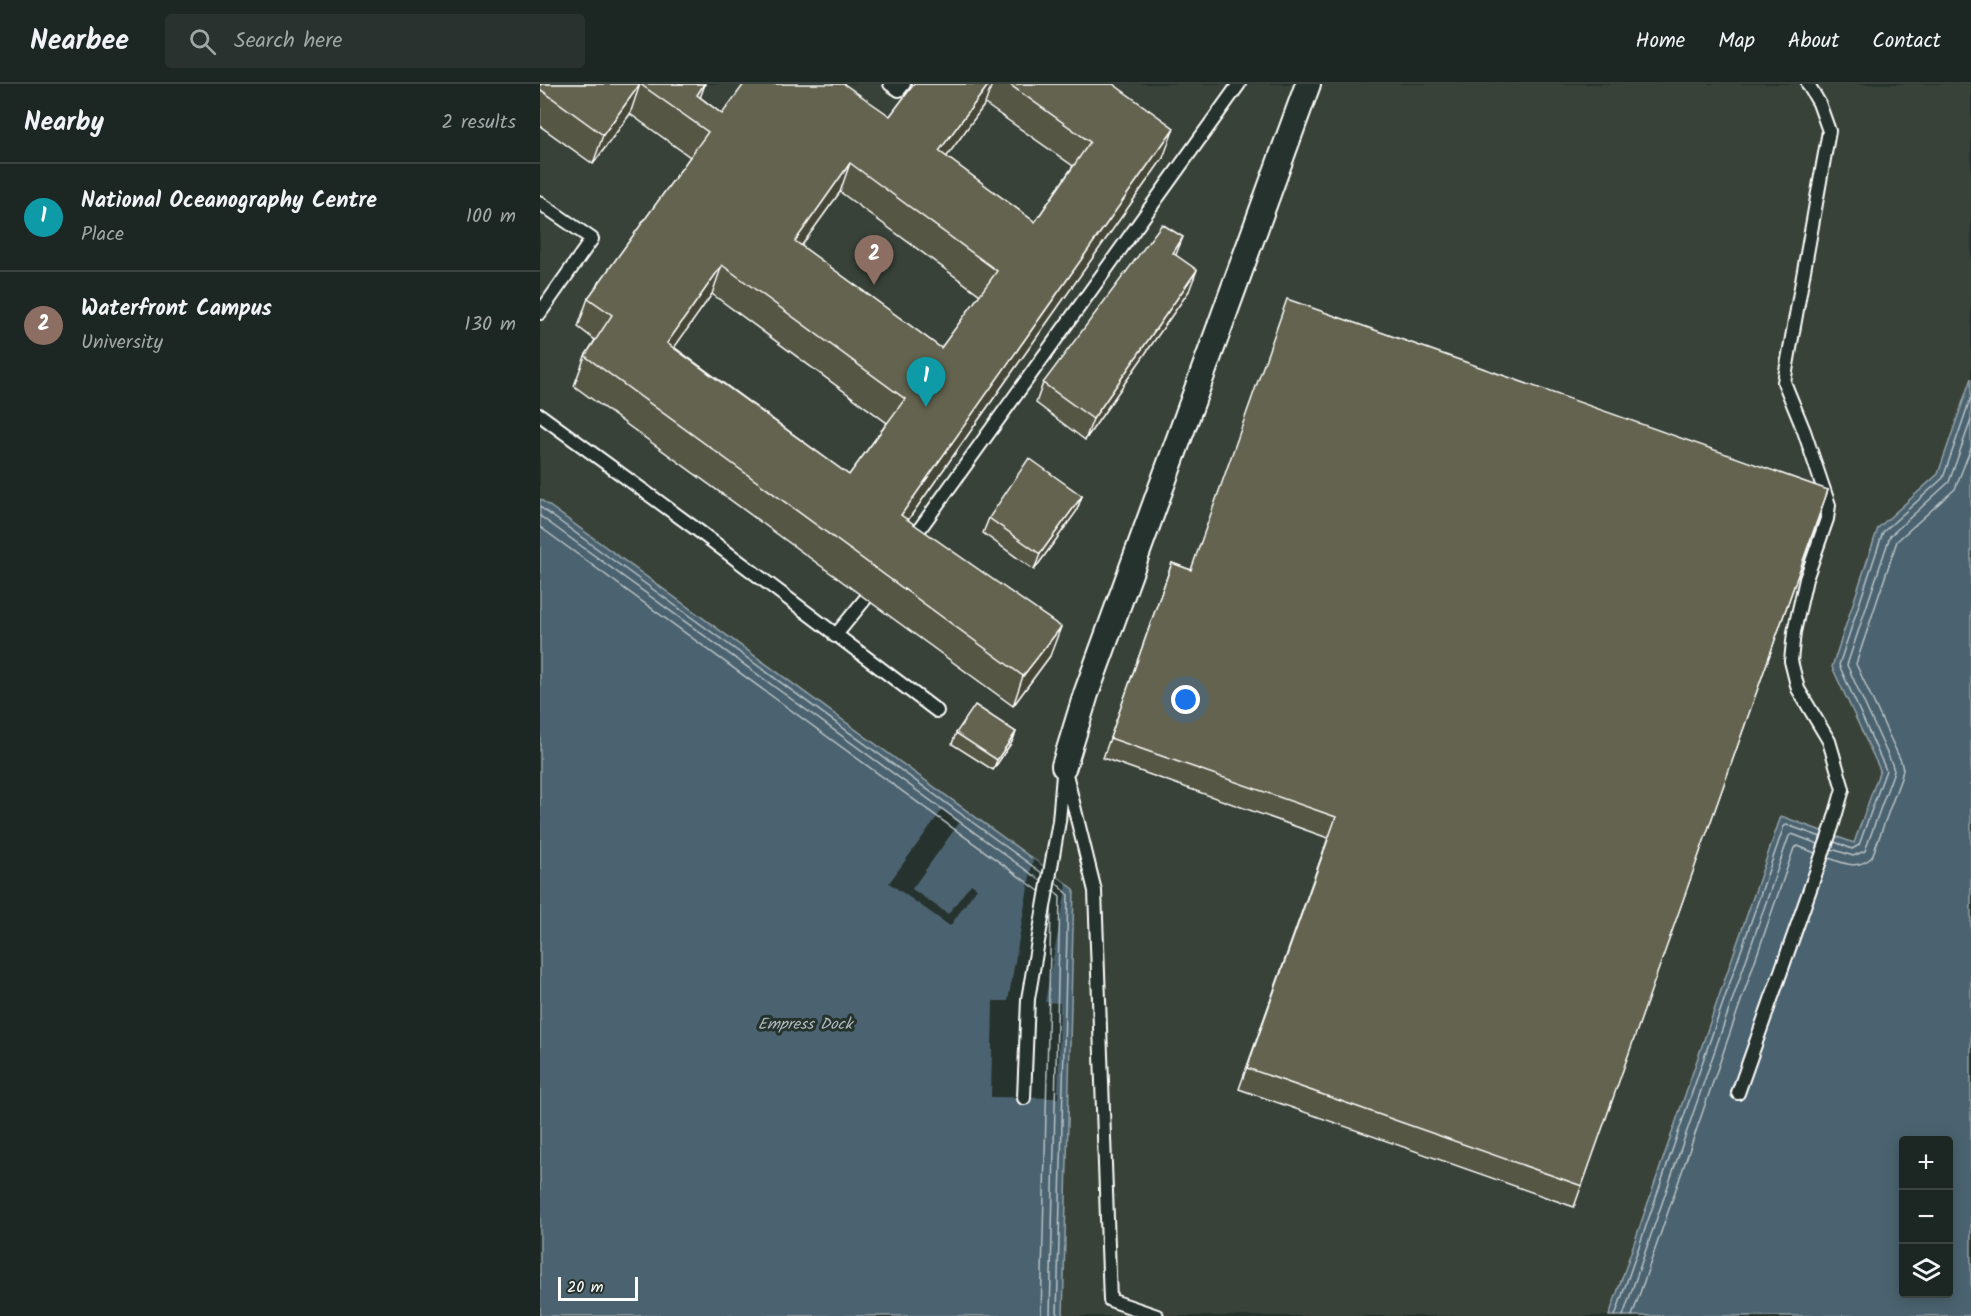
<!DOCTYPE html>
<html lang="en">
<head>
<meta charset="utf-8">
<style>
	:root { --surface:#1c2622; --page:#29322f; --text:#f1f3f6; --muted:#a0a5a5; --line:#3a4340; --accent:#ea580c }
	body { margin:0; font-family:Kalam,sans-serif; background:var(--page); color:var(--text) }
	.controls { position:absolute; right:18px; bottom:18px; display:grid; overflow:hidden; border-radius:6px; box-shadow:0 3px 15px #0003 }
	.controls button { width:54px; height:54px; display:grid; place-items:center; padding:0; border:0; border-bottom:2px solid var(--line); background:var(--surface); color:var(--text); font:30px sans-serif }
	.scale { position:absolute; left:18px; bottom:15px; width:80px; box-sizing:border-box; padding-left:6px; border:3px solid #fff; border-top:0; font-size:16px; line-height:21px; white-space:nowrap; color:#fff; -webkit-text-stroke:4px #26332d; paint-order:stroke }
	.you { position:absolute; left:646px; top:616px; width:21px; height:21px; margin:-15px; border:4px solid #fff; border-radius:50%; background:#1a73e8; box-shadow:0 0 0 9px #1a73e833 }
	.badge { display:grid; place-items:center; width:39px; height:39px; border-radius:50%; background:var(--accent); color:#fff; font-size:20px; font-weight:700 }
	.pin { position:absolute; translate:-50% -50px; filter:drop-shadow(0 2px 3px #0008) }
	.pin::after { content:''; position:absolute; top:32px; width:21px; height:18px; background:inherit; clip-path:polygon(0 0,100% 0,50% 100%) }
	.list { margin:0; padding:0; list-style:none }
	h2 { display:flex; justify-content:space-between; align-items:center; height:78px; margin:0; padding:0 24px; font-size:26px }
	h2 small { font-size:20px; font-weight:400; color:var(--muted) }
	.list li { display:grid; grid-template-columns:39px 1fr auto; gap:18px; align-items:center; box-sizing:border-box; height:108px; padding:0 24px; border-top:2px solid var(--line) }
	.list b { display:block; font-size:22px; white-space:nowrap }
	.list p { margin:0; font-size:20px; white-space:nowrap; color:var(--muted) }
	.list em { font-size:20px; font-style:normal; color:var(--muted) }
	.icon { flex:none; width:33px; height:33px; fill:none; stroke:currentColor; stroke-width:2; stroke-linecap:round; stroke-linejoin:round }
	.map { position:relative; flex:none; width:1431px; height:1232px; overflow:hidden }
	header { display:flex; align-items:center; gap:36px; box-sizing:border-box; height:84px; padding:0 30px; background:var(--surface); border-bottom:2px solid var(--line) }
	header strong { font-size:28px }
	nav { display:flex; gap:33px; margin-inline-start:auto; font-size:21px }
	.search { width:420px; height:54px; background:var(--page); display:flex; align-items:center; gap:15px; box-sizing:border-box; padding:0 21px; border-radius:6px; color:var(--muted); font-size:22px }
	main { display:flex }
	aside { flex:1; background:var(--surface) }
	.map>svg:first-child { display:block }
</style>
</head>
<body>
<header>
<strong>Nearbee</strong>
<div class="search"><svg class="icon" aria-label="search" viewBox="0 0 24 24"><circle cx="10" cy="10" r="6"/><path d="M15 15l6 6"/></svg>Search here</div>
<nav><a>Home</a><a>Map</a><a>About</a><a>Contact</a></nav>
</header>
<main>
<aside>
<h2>Nearby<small>2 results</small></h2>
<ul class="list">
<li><span class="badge" style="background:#0f9aa8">1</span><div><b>National Oceanography Centre</b><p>Place</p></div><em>100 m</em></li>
<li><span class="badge" style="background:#8d6e63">2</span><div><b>Waterfront Campus</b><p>University</p></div><em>130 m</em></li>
</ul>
</aside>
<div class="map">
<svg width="1431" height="1232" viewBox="0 0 1431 1232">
	<rect width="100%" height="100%" fill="#26332d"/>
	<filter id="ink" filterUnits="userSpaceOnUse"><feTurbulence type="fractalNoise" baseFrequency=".0167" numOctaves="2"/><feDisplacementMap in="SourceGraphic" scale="12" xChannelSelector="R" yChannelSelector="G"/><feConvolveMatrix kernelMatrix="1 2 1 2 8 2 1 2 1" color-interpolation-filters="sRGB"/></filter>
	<g filter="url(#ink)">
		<!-- built -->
		<path fill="#394237" d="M 0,0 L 1431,0 L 1431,294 L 1398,390 L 1338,444 L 1292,583 L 1340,686 L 1314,759 L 1241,732 L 1069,1232 L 523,1232 L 534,805 L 0,415 Z"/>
		<!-- water -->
		<g fill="#4b636f" stroke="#93a1a9" stroke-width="1.5" fill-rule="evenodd">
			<path d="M 1431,294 L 1431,1232 L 1069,1232 L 1241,732 L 1314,759 L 1340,686 L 1292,583 L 1338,444 L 1398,390 ZM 1364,1056 L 1408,1056 L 1408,1210 L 1364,1210 Z"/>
			<path d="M 0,415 L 534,805 L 523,1232 L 0,1232 Z"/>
		</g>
		<!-- pier -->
		<g fill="#26332d">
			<path d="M 402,726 L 419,739 L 372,805 L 408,830 L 431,800 L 437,804 L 410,842 L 349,799 Z"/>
			<path d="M 493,775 L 527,800 L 505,918 L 520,919 L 518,1014 L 451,1013 L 453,917 L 468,917 Z"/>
		</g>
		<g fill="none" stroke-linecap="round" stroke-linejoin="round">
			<!-- shore -->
			<g stroke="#b7c1c5" stroke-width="1.5">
				<path d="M 0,423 L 502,789"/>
				<path d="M 0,432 L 501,797"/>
				<path d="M 0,443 L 499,807"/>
				<path d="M 1295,758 L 1312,765 L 1319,761 L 1346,686 L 1299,581 L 1343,448 L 1403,394 L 1431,313"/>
				<path d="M 1292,765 L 1313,772 L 1325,767 L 1354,687 L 1352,680 L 1307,581 L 1350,452 L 1409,398 L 1431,336"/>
				<path d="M 1289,774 C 1305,780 1318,786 1332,773 L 1361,694 L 1363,686 L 1361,677 L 1316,580 L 1357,457 L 1415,405 L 1431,364"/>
				<path d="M 516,799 L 528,810 L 517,1232"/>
				<path d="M 501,1232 L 511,826"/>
				<path d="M 510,1232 L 520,813 L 514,807"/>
				<path d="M 1075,1232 L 1244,742 L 1247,741 L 1281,753"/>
				<path d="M 1083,1232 L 1249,752 L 1252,750 L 1278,760"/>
				<path d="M 1092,1232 L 1254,764 L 1258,762 L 1275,769"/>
			</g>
			<defs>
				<g id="service">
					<path d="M 350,0 L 359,6 L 364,0"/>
					<path d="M 0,119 L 52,155 L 0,229"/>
					<path d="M 0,331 L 156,445 L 397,627"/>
					<path d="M 371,457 L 699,0"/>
					<path d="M 295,552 L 326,514"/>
					<path d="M 524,682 L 555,807 L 570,1216 L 617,1232"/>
					<path d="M 1198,1009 L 1292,743 L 1303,705 L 1289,657 L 1258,605 L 1251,577 L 1254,548 L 1266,495 L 1287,435 L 1289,421 L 1264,347 L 1244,298 L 1289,47 L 1279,19 L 1268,0"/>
					<path d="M 484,1014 L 488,915 L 519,737 L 523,691"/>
				</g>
				<path id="minor" d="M 524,682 L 546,610 L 768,0"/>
			</defs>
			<!-- service casing -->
			<use href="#service" stroke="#fff" stroke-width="16"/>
			<!-- minor casing -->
			<use href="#minor" stroke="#fff" stroke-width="28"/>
			<!-- service -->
			<use href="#service" stroke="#26332d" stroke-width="12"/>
			<!-- minor -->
			<use href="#minor" stroke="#26332d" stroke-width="24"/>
		</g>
		<!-- wall -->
		<g fill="#565644" stroke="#fff" stroke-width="1.5" fill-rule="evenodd">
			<path d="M 0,0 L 165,0 L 160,13 L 182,30 L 350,32 L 374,0 L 573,0 L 623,74 L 368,436 L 510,572 L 473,622 L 34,302 L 45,272 L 55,256 L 38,243 L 48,214 L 150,73 L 90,30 L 53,80 L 0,42 ZM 445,20 L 533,82 L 495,138 L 406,73 ZM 300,108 L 440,211 L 401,264 L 261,162 ZM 172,210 L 347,339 L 309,391 L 134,263 Z"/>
			<path d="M 636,171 L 649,207 L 545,356 L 496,319 L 503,299 Z"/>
			<path d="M 1288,406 L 1034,1123 L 699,1005 L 788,754 L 563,674 L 632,479 L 651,486 Z"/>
			<path d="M 542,412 L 536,428 L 494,486 L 443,449 L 449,434 Z"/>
			<path d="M 476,648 L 472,658 L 453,686 L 412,660 L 416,649 Z"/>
		</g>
		<!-- shaded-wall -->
		<g fill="#464637" stroke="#fff" stroke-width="1.5">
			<path d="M 100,0 L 90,30 L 53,80 L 63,51 Z"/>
			<path d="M 164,0 L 165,0 L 156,25 L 157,11 Z"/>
			<path d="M 449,0 L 452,0 L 445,20 L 389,97 L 399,67 Z"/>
			<path d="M 634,44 L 623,74 L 351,460 L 361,431 Z"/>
			<path d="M 310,79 L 300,108 L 244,186 L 255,157 Z"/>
			<path d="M 643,153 L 635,173 L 633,169 Z"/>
			<path d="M 182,181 L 172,210 L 117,288 L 127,259 Z"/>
			<path d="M 657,186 L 649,207 L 545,356 L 553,335 Z"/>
			<path d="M 542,412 L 536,428 L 494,486 L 500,470 Z"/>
			<path d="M 521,543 L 510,572 L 473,622 L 483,592 Z"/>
			<path d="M 476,648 L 472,658 L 453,686 L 457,676 Z"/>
		</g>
		<!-- building -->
		<g fill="#64644f" stroke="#fff" stroke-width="1.5" fill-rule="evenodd">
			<path d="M 0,0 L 164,0 L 157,11 L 182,30 L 204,0 L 304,0 L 350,32 L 374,0 L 449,0 L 399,67 L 495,138 L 550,58 L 469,0 L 573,0 L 634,44 L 361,431 L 521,543 L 483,592 L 45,272 L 72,231 L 48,214 L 168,48 L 100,0 L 63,51 L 0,5 ZM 310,79 L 457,187 L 401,264 L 255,157 ZM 182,181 L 365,315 L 309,391 L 127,259 Z"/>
			<path d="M 622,140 L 643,153 L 633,169 L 657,186 L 553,335 L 503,299 Z"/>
			<path d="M 747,215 L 1288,406 L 1042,1102 L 707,984 L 796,733 L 570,654 L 632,479 L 651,486 Z"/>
			<path d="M 489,374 L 542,412 L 500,470 L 449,434 Z"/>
			<path d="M 435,621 L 476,648 L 457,676 L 416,649 Z"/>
		</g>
	</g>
	<g text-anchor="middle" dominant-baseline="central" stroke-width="6" stroke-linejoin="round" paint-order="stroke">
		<!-- water labels -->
		<g font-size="16" font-style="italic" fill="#aeb9be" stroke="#26332d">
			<text x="265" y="940">Empress Dock</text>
		</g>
	</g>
</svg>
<div class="controls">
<button>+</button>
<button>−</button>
<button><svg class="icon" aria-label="layers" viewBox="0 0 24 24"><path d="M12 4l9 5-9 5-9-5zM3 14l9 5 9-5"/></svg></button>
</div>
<div class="scale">20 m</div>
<div class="you"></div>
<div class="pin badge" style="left:386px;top:323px;background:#0f9aa8">1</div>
<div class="pin badge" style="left:334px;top:201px;background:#8d6e63">2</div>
</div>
</main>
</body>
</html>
